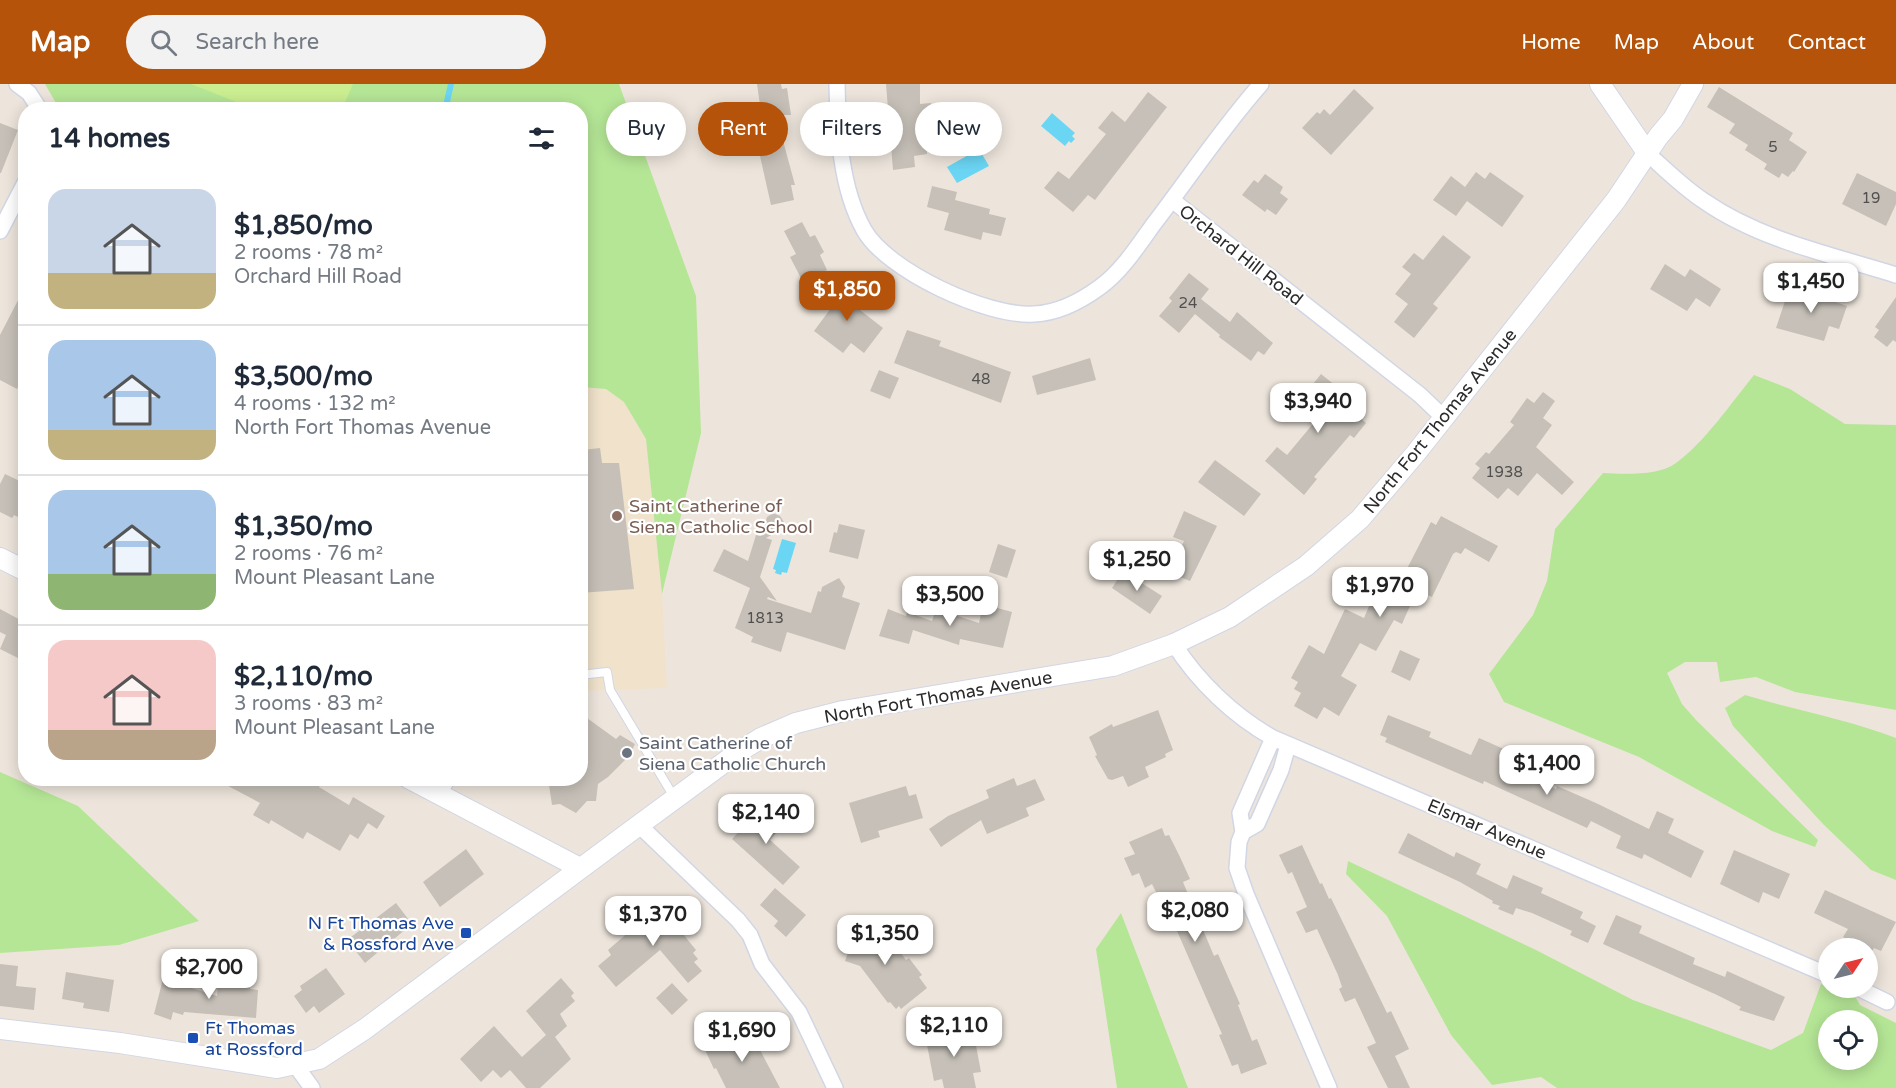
<!DOCTYPE html>
<html lang="en">
<head>
<meta charset="utf-8">
<style>
  :root { --surface:#fff; --page:#f2f2f3; --text:#1f2937; --muted:#747a83; --line:#e0e1e3; --accent:#b45309 }
  body { margin:0; font-family:"Varela Round",sans-serif; background:var(--page); color:var(--text); height:100vh; display:flex; flex-direction:column; font-size:22px; white-space:nowrap }
  * { box-sizing:border-box; margin:0 }
  p { font-size:20px; color:var(--muted) }
  .icon { flex:none; width:33px; height:33px; fill:none; stroke:currentColor; stroke-width:2; stroke-linecap:round; stroke-linejoin:round }
  .map { position:relative; flex:1; overflow:hidden }
  .details { position:absolute; left:18px; top:18px; width:570px; height:684px; display:flex; flex-direction:column; background:var(--surface); border-radius:24px; box-shadow:0 3px 15px #0003 }
  .details>* { flex:none }
  .guide { position:absolute; left:606px; top:18px; width:570px; height:54px; display:flex; gap:12px }
  .needle { width:39px; rotate:55deg }
  .controls { position:absolute; left:1818px; top:854px; display:grid; gap:12px }
  .controls a { display:grid; place-items:center; width:60px; height:60px; border-radius:50%; background:var(--surface); box-shadow:0 3px 15px #0003; font-size:30px }
  .price { position:absolute; translate:-50% -51px; padding:0 14px; border-radius:12px; background:#fff; color:#222; font-size:20px; line-height:39px; filter:drop-shadow(0 2px 3px #0008) }
  .price::after { content:''; position:absolute; left:50%; top:36px; width:18px; height:14px; margin-left:-9px; background:inherit; clip-path:polygon(0 0,100% 0,50% 100%) }
  .price.on { background:var(--accent); color:#fff }
  ul { padding:0; list-style:none }
  li { display:flex; align-items:center; gap:18px; height:150px; padding:0 30px }
  li+li { border-top:2px solid var(--line) }
  li span { display:grid; place-items:center; flex:none; width:168px; height:120px; border-radius:18px; color:#555 }
  li>.icon { margin-inline-start:auto }
  span .icon { width:72px; height:72px; fill:#fffc; stroke-width:1 }
  li b { font-size:26px }
  h2 { display:flex; justify-content:space-between; align-items:center; height:72px; padding:0 30px; font-size:26px }
  .tag { padding:0 21px; border-radius:27px; background:var(--surface); box-shadow:0 3px 15px #0003; font-size:21px; line-height:54px }
  .tag.on { background:var(--accent); color:#fff }
  header { display:flex; align-items:center; gap:36px; box-sizing:border-box; height:84px; padding:0 30px; background:var(--accent); color:#fff }
  header strong { font-size:28px }
  nav { display:flex; gap:33px; margin-inline-start:auto; font-size:21px }
  .search { width:420px; height:54px; background:var(--page); display:flex; align-items:center; gap:15px; box-sizing:border-box; padding:0 21px; border-radius:33px; color:var(--muted); font-size:22px }
  .map>svg:first-child { display:block }
</style>
</head>
<body>
<header>
<strong>Map</strong>
<div class="search"><svg class="icon" aria-label="search" viewBox="0 0 24 24"><circle cx="10" cy="10" r="6"/><path d="M15 15l6 6"/></svg>Search here</div>
<nav><a>Home</a><a>Map</a><a>About</a><a>Contact</a></nav>
</header>
<div class="map">
<svg width="1896" height="1004" viewBox="0 0 1896 1004">
  <rect width="100%" height="100%" fill="#ede5dc"/>
  <path fill="#f0e2cb" d="M581,303l25,2 18,13 22,37 16,155 5,94 -86,3z"/>
  <path fill="#b5e696" fill-rule="evenodd" d="M45,0h574l77,212 5,137 -39,161 -16,-155 -22,-37 -18,-13 -25,-2 -1,-277h-520z
    M1754,291l36,14 55,35 51,1v285l-101,-18 -39,-15 -36,5 -3,-20h-32l-18,11 15,31 14,16 122,120 -3,7 -43,-16 -133,-74 -135,-55 -15,-28 44,-59 14,-34 8,-52 48,-56c21,1 56,3 73,-10 28,-20 56,-61 78,-88z
    M1745,611c50,15 102,24 151,43v142l-25,-10 -48,-46 -90,-98 -8,-18z
    M0,688l78,34 121,115 -80,24 -119,8z
    M1348,777l188,89 97,50 138,50 32,-17 18,-49 35,14 4,7 36,18v65h-339l-16,-11 -49,8 -41,-50 -64,-119 -41,-42zM1828,936h40v39h-40z
    M1121,829l67,175h-71l-21,-139z"/>
  <path fill="#cbee91" d="M191,0h162l-11,25h-88z"/>
  <path fill="#6bd6f4" d="M1052,29l23,20 -3,3 3,3 -4,4 -2,-2 -4,5 -24,-20z
    M979,65l10,17 -32,17 -10,-16z
    M782,455l14,4 -9,30 -5,-1 -1,3 -6,-2 1,-3 -3,-1z"/>
  <g fill="none" stroke-linecap="round" stroke-linejoin="round">
    <path stroke="#6bd6f4" stroke-width="6" d="M445,26l6,-26"/>
  </g>
  <path fill="#c6c0b8" d="M757,0h24l1,5 5,-1 4,27h-8l2,11h-6l16,59h-4l3,15 -23,5 -11,-49 7,-2z
    M886,0h34v20l11,-1 6,42 -10,2v7l-13,2 1,11 -22,3z
    M1719,3l74,46 -4,7 18,12 -13,20 -1,-1 -5,6 -6,-4 -3,5 -15,-9 3,-5 -22,-14 3,-5 -19,-12 6,-9 -28,-17z
    M1354,5l20,19 -43,47 -29,-27 15,-16 3,2 4,-5 6,6z
    M1148,8l19,15 -72,93 -7,-5 -15,17 -29,-24 14,-17 11,8 37,-45 -8,-6 14,-17 13,11z
    M0,39l18,7 -17,43h-1z
    M1476,88l9,7 5,-7 34,24 -22,31 -35,-26 -11,15 -23,-16 18,-24 14,11z
    M1857,89l39,19v12l-10,22 -44,-22z
    M1265,90l18,13 -3,6 8,6 -12,16 -9,-6 -2,3 -23,-17 12,-15 4,3z
    M932,102l25,6 -2,8 35,9 -1,5 17,4 -5,18 -18,-4 -2,8 -37,-10 5,-17 -22,-6z
    M802,138l8,15 5,-2 9,17 -4,3 7,15 -24,12 -13,-25 6,-3 -12,-23z
    M1443,151l28,22 -38,47 5,4 -24,30 -20,-16 14,-18 -13,-10 16,-20 -9,-7 12,-14 9,7z
    M1665,180l20,13 5,-8 31,20 -11,18 -14,-9 -9,13 -37,-22z
    M1189,189l20,16 -8,10 29,23 7,-10 36,31 -9,12 -6,-4 -7,10 -32,-24 1,-2 -25,-21 -16,19 -20,-17 13,-15 -3,-3z
    M840,196l18,14 -7,9 32,25 -19,25 -13,-10 -8,10 -29,-22 17,-23 -8,-6z
    M1807,200l17,6 -3,7 26,9 -8,23 -10,-3 -5,15 -48,-13 11,-33 15,5z
    M26,201v86l-9,18 -17,-9v-45z
    M1896,213v45l-3,-2 -6,7 -13,-10 5,-7 -4,-3z
    M907,246l34,11 -2,5 72,26 -10,31 -107,-40z
    M1090,274l6,22 -59,15 -5,-19z
    M879,286l20,8 -9,21 -20,-8z
    M1321,290l30,24 -1,2 10,8 -4,6 10,9 -12,15 -4,-3 -36,42 3,2 -13,16 -39,-34 12,-14 10,8 30,-36 -20,-15z
    M1543,308l12,9 -12,17 9,7 -16,22 38,35 -12,13 -25,-22 -19,23 -10,-8 -10,11 -26,-21 8,-10 -5,-4 11,-12 3,2 25,-29 -4,-3 17,-24 7,5z
    M600,364l2,15h17l15,126 -54,4v-127h5l-2,-16z
    M1215,376l46,34 -17,22 -46,-34z
    M5,390l21,10v23l-6,11 -6,-3 -2,3 -12,-6v-28z
    M1184,427l33,15 -27,55 -20,-8 14,-32 -11,-4z
    M773,429l7,3 4,6 -2,7 -16,9 6,2 -12,37 17,24 -9,-4 -1,2 44,14 7,-22 3,1 1,-5 17,-9 6,9 -3,10 18,6 -15,47 -58,-18 -6,20 -30,-10 2,-5 -18,-9 15,-40 -37,-17 11,-22 24,12 8,-26 5,1 6,-19z
    M1441,432l57,30 -9,16 -24,-14 -4,6 -5,-2 -3,2 -21,43 -15,-7 -15,34 -8,-4 -18,31 -16,-8 -19,33 16,9 -18,31 -15,-9 -7,12 -23,-13 7,-13 -7,-4 4,-7 -7,-4 18,-33 15,9 21,-45 19,9 11,-26 4,1 3,-9 14,6 35,-68 5,3z
    M839,440l26,6 -7,29 -29,-7 5,-20 3,1z
    M998,460l18,6 -9,28 -18,-6z
    M1123,487l39,25 -12,18 -38,-26z
    M983,520l29,8 -9,36 -43,-9 -1,6 -46,-15 -4,14 -30,-8 9,-27 18,7 1,-4 25,9 4,-12 43,14z
    M0,525l26,14v39l-26,-13 6,-14 -6,-3z
    M1400,566l20,9 -10,22 -19,-9z
    M1158,626l15,40 -8,4 1,3 -21,10 4,10 -21,10 -5,-11 -11,4 -4,-1 -13,-23 2,-1 -8,-18 23,-13 1,3z
    M580,629l36,26 4,-4 15,9 -6,12 -21,21 -10,7 -2,17h-9l-11,12 -16,-9 -8,1 -4,-27h32z
    M1388,631l43,17 -2,5 42,18 8,-17 27,12 -5,11 12,8 43,20 1,-3 39,17 53,26 8,-18 17,8 -6,14 36,18 -13,27 -47,-24 -2,5 -26,-11 5,-12 -30,-15 -4,7 -103,-47 -1,3 -98,-42 2,-4 -7,-3z
    M213,694h110l-4,9 30,18 4,-8 32,19 -8,13 -9,-6 -10,16 -8,-5 -10,17 -33,-19 -4,7 -32,-19 -2,4 -16,-9 7,-12z
    M1014,694l3,8 18,-7 10,21 -19,8 3,8 -42,18 -6,-14 -40,27 -12,-18 19,-13 41,-18 -3,-8z
    M906,702l3,10 7,-2 7,24 -45,13 2,6 -19,6 -12,-40z
    M764,721l21,18 -15,17 30,27 -17,18 -51,-46z
    M1162,744l3,8 4,-1 11,22 10,22 -7,3 31,74 4,-2 22,50 -2,1 14,36 5,-2 10,25 -26,10 -3,-10 -6,2 -13,-31 3,-1 -62,-142 -3,2 -5,-10 -7,4 -6,-15 -7,3 -8,-18 11,-4 -6,-12z
    M1408,749l46,24 2,-5 25,12 -5,10 31,15 6,-14 30,13 -2,5 42,19 -3,6 16,8 -8,17 -18,-8 2,-4 -40,-18 -16,-5 -3,7 -15,-6 2,-3 -8,-3 1,-2 -33,-19 -62,-29z
    M1302,761l18,39 2,-1 7,16 2,-1 56,115 4,-2 18,38 -14,7 15,32h-22l-21,-41 9,-4 -21,-45 -10,4 -6,-13 3,-2 -4,-12 -21,-46 -11,4 -10,-21 11,-5 -15,-35 -4,2 -9,-19z
    M466,765l18,25 -44,33 -17,-25z
    M1734,766l56,24 -11,25 -16,-7 -4,11 -39,-19z
    M775,804l31,27 -20,22 -12,-11 4,-5 -18,-16z
    M1825,806l71,32 -15,29 -7,-3 -2,3 -29,-14 5,-8 -34,-16z
    M396,819l16,21 -47,39 -18,-23z
    M660,821l10,12 10,-8 13,16 -10,9 13,16 -3,3 5,6 -4,3 8,9 -14,12 -28,-33 -44,37 -18,-21 13,-11 -3,-5z
    M1616,831l26,11 -3,7 56,25 -2,6 32,13 2,-6 58,26 -11,24 -35,-11 2,-3 -24,-12 -114,-51z
    M859,838l25,9 22,29 3,-2 13,17 -3,2 8,11 -26,21 -2,-3 -3,3 -6,-7 -2,1 -28,-37 -15,-5z
    M0,880l18,2 -2,20 20,2 -2,22 -34,-4z
    M326,884l19,26 -26,19 -5,-7 -8,7 -12,-17 8,-6 -2,-4z
    M66,888l48,8 -5,32 -26,-4 1,-5 -22,-4z
    M227,891l23,3v11l8,1 -2,28 -72,-6 -1,3 -10,-3 -2,8 -17,-6 9,-35 54,17 1,-10h8z
    M561,894l13,15 -3,3 4,5 -15,13 7,12 -12,11 16,22 -31,29h-14l-16,-18 -9,8 -8,-8 -12,12 -21,-23 34,-33 28,31 24,-22 -20,-24z
    M672,899l16,17 -16,15 -16,-17z
    M964,940l3,12 7,-1 7,37 -8,1 3,15h-32l-2,-9 -8,2 -7,-36 9,-1 -3,-14z
    M751,945l8,19 21,40h-54l-10,-20 -2,1 -9,-19z"/>
  <g fill="none" stroke-linecap="round" stroke-linejoin="round">
    <defs>
      <path id="service" d="M580,591l27,-3 3,18 64,107
        M442,712l10,-18"/>
      <path id="minor" d="M17,0l12,9 11,17
        M837,0c1,48 3,103 27,146 23,41 123,87 170,84 24,-1 47,-13 66,-27 21,-15 38,-41 53,-62 36,-47 69,-97 108,-141
        M1648,70c18,16 36,34 56,47 56,39 128,54 192,74
        M1172,116l248,195 23,22
        M0,147l26,-50
        M1174,560c24,38 60,72 99,94l555,237
        M1273,654l-33,75 3,19 -4,10 -2,26 9,26 83,194
        M639,741l99,95 12,15 12,29 37,48 36,76
        M1243,748l14,-8 24,-54 7,-25
        M1856,903l31,15
        M296,982l16,22"/>
      <path id="tertiary" d="M1600,0l48,70
        M0,474l26,13
        M408,694l172,90
        M0,945l120,14 157,25 42,-9 46,-30 274,-204 98,-72 24,-15 35,-15 47,-12 270,-45 61,-22 56,-27 76,-51 54,-47 56,-66 200,-253 42,-63 15,-18 20,-35"/>
    </defs>
    <use href="#service" stroke="#d1d6e4" stroke-width="10"/>
    <use href="#minor" stroke="#d1d6e4" stroke-width="18"/>
    <use href="#tertiary" stroke="#d1d6e4" stroke-width="22"/>
    <use href="#service" stroke="#fff" stroke-width="8"/>
    <use href="#minor" stroke="#fff" stroke-width="15"/>
    <use href="#tertiary" stroke="#fff" stroke-width="20"/>
  </g>
  <circle fill="#8d6e63" stroke="#fff" stroke-width="2" cx="617" cy="432" r="6"/>
  <circle fill="#6b7280" stroke="#fff" stroke-width="2" cx="627" cy="669" r="6"/>
  <g fill="#1a4fb4" stroke="#fff" stroke-width="2">
    <rect x="460" y="843" width="12" height="12" rx="3"/>
    <rect x="187" y="948" width="12" height="12" rx="3"/>
  </g>
  <g text-anchor="middle" stroke-width="4.5" stroke-linejoin="round" paint-order="stroke">
    <g font-size="15" fill="#52504e">
      <text x="1773" y="68">5</text>
      <text x="1871" y="119">19</text>
      <text x="1188" y="224">24</text>
      <text x="981" y="300">48</text>
      <text x="1504" y="393">1938</text>
      <text x="765" y="539">1813</text>
    </g>
    <g font-size="18" fill="#2b2b2b" stroke="#fff">
      <text transform="translate(1241 171) rotate(38)" y="6">Orchard Hill Road</text>
      <text transform="translate(1440 337) rotate(-51)" y="6">North Fort Thomas Avenue</text>
      <text transform="translate(938 613) rotate(-10)" y="6">North Fort Thomas Avenue</text>
      <text transform="translate(1487 745) rotate(23)" y="6">Elsmar Avenue</text>
    </g>
    <g font-size="18" fill="#785e54" stroke="#fff" text-anchor="start">
      <text x="629" y="428">Saint Catherine of<tspan x="629" dy="21">Siena Catholic School</tspan></text>
    </g>
    <g font-size="18" fill="#5b616d" stroke="#fff" text-anchor="start">
      <text x="639" y="665">Saint Catherine of<tspan x="639" dy="21">Siena Catholic Church</tspan></text>
    </g>
    <g font-size="18" fill="#164399" stroke="#fff" text-anchor="end">
      <text x="454" y="845">N Ft Thomas Ave<tspan x="454" dy="21">&amp; Rossford Ave</tspan></text>
      <text x="205" y="950" text-anchor="start">Ft Thomas<tspan x="205" dy="21">at Rossford</tspan></text>
    </g>
  </g>
</svg>
<div class="controls">
<a><svg class="needle" viewBox="-14 -14 28 28"><path d="M0-13l5 13h-10z" fill="#e53935"/><path d="M0 13l5-13h-10z" fill="#747a83"/></svg></a>
<a><svg class="icon" aria-label="locate" viewBox="0 0 24 24"><circle cx="12" cy="12" r="6"/><path d="M12 2v4M12 18v4M2 12h4M18 12h4"/></svg></a>
</div>
<b class="price" style="left:1811px;top:230px">$1,450</b>
<b class="price on" style="left:847px;top:238px">$1,850</b>
<b class="price" style="left:1318px;top:350px">$3,940</b>
<b class="price" style="left:1137px;top:508px">$1,250</b>
<b class="price" style="left:1380px;top:534px">$1,970</b>
<b class="price" style="left:950px;top:543px">$3,500</b>
<b class="price" style="left:1547px;top:712px">$1,400</b>
<b class="price" style="left:766px;top:761px">$2,140</b>
<b class="price" style="left:1195px;top:859px">$2,080</b>
<b class="price" style="left:653px;top:863px">$1,370</b>
<b class="price" style="left:885px;top:882px">$1,350</b>
<b class="price" style="left:209px;top:916px">$2,700</b>
<b class="price" style="left:954px;top:974px">$2,110</b>
<b class="price" style="left:742px;top:979px">$1,690</b>
<div class="guide">
<a class="tag">Buy</a>
<a class="tag on">Rent</a>
<a class="tag">Filters</a>
<a class="tag">New</a>
</div>
<section class="details">
<h2>14 homes<svg class="icon" aria-label="filters" viewBox="0 0 24 24"><path d="M4 7h16M4 17h16"/><circle cx="9" cy="7" r="2"/><circle cx="15" cy="17" r="2"/></svg></h2>
<ul>
<li><span style="background:linear-gradient(#c9d6e8 70%,#c2b280 0)"><svg class="icon" aria-label="home" viewBox="0 0 24 24"><path d="M3 11l9-7 9 7M6 9v11h12V9"/></svg></span><div><b>$1,850/mo</b><p>2 rooms · 78 m²</p><p>Orchard Hill Road</p></div></li>
<li><span style="background:linear-gradient(#a9c7e8 75%,#c2b280 0)"><svg class="icon" aria-label="home" viewBox="0 0 24 24"><path d="M3 11l9-7 9 7M6 9v11h12V9"/></svg></span><div><b>$3,500/mo</b><p>4 rooms · 132 m²</p><p>North Fort Thomas Avenue</p></div></li>
<li><span style="background:linear-gradient(#a9c7e8 70%,#8fb573 0)"><svg class="icon" aria-label="home" viewBox="0 0 24 24"><path d="M3 11l9-7 9 7M6 9v11h12V9"/></svg></span><div><b>$1,350/mo</b><p>2 rooms · 76 m²</p><p>Mount Pleasant Lane</p></div></li>
<li><span style="background:linear-gradient(#f6c9c9 75%,#b9a48a 0)"><svg class="icon" aria-label="home" viewBox="0 0 24 24"><path d="M3 11l9-7 9 7M6 9v11h12V9"/></svg></span><div><b>$2,110/mo</b><p>3 rooms · 83 m²</p><p>Mount Pleasant Lane</p></div></li>
</ul>
</section>
</div>
</body>
</html>
